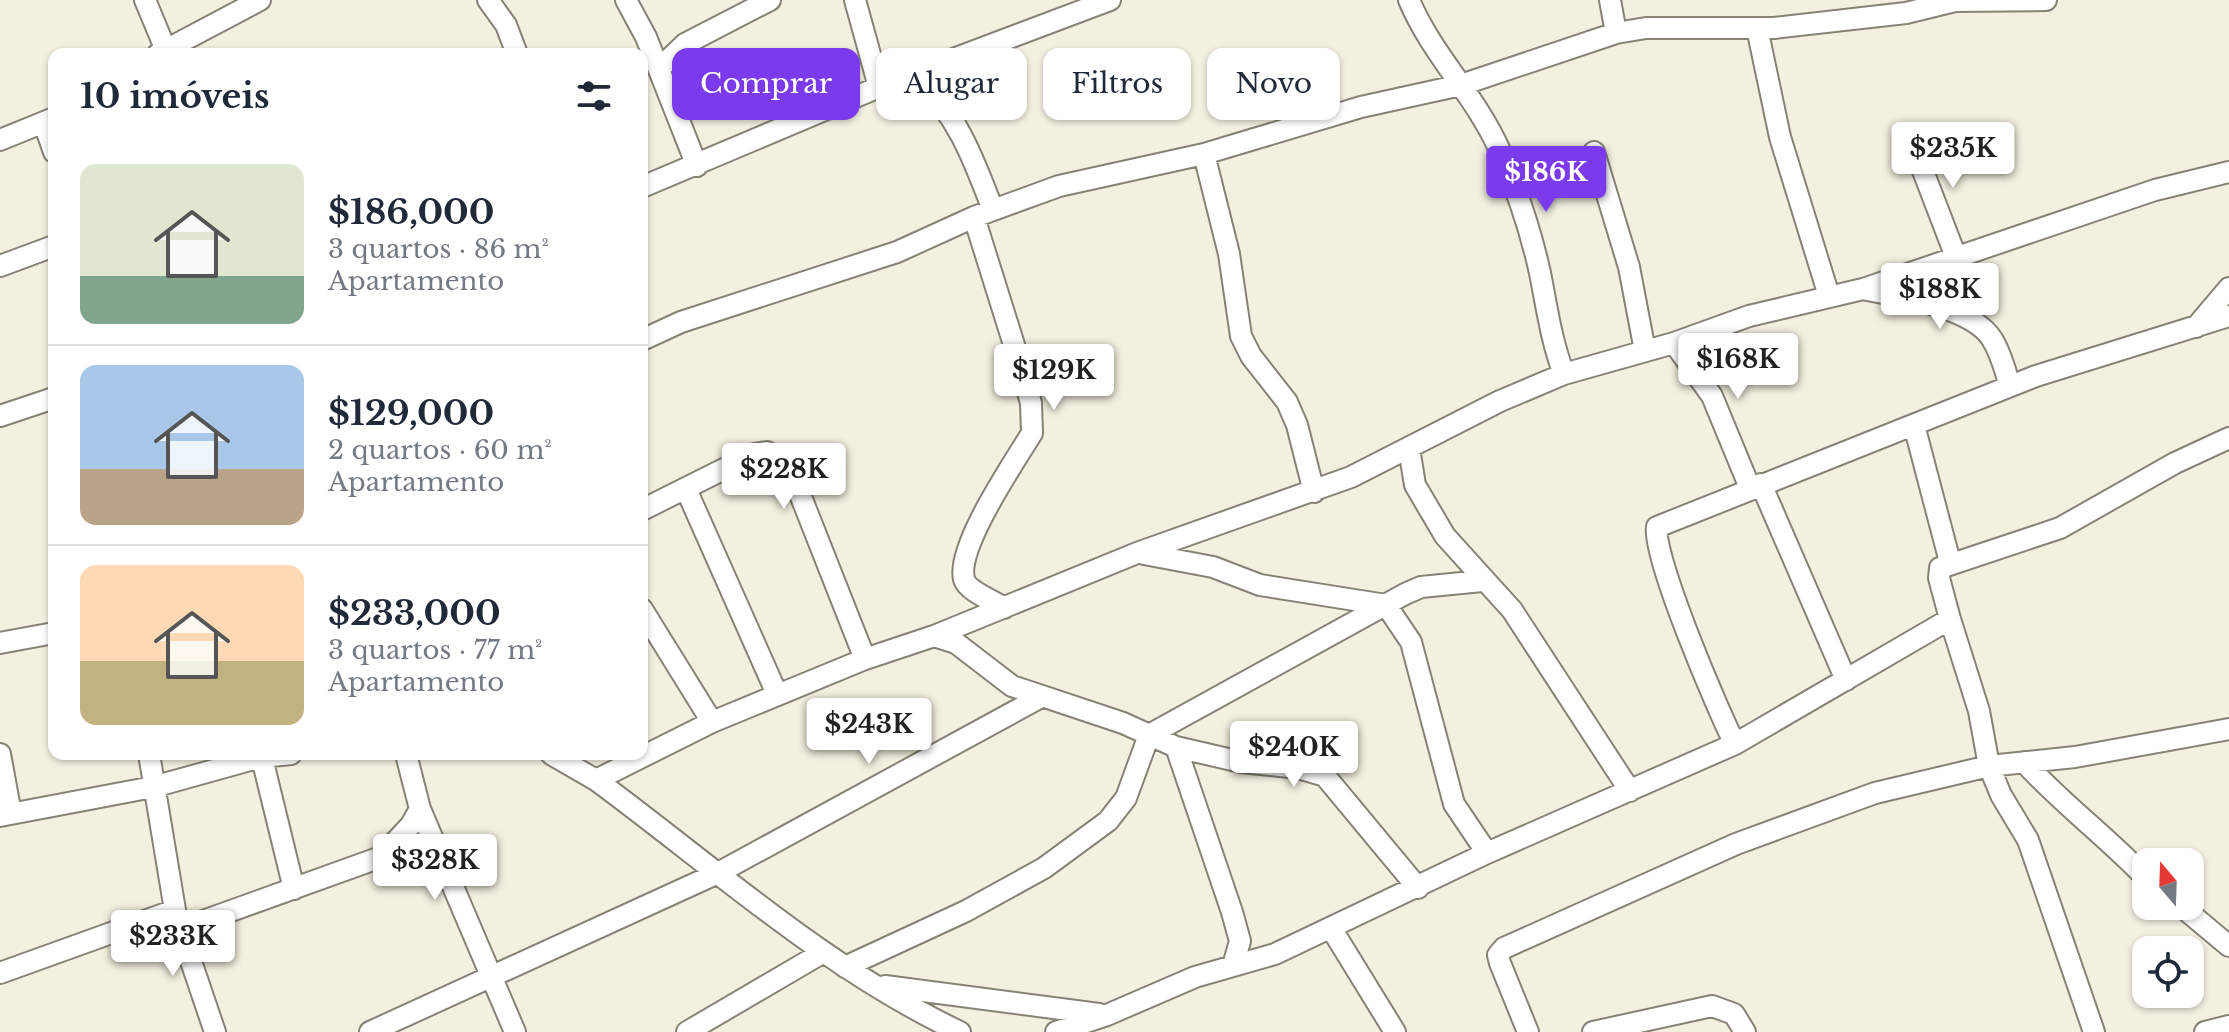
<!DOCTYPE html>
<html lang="pt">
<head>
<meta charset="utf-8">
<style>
  :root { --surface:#fff; --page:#f2f2f3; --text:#1f2937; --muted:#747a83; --line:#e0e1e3; --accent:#7c3aed }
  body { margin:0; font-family:"Libre Baskerville",serif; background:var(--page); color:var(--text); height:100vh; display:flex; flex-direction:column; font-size:30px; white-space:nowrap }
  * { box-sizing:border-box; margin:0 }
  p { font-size:26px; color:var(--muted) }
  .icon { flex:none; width:44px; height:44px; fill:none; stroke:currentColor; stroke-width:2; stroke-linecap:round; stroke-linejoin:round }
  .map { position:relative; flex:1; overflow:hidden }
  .details { position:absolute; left:48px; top:48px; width:600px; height:712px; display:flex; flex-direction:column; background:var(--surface); border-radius:16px; box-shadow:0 2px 6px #0004 }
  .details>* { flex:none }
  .guide { position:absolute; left:672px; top:48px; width:760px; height:72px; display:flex; gap:16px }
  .needle { width:52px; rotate:341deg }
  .fabs { position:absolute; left:2132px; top:848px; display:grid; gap:16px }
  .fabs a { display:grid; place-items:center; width:72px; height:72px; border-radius:16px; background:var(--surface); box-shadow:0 2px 6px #0004; font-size:40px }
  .price { position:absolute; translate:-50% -68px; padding:0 18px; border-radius:8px; background:#fff; color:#222; font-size:26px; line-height:52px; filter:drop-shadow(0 2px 4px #0008) }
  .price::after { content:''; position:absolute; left:50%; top:48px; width:24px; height:18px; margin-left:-12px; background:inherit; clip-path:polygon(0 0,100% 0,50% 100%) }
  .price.active { background:var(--accent); color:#fff }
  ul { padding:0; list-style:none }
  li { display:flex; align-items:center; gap:24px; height:200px; padding:0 32px }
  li+li { border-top:2px solid var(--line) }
  li span { display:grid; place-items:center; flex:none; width:224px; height:160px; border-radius:16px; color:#555 }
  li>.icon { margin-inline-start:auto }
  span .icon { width:96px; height:96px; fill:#fffc; stroke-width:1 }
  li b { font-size:34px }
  h2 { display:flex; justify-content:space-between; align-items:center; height:96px; padding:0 32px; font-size:34px }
  .chip { padding:0 28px; border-radius:16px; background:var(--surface); box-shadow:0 2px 6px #0004; font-size:28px; line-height:72px }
  .chip.active { background:var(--accent); color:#fff }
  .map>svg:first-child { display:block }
</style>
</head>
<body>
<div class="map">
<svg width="2229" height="1032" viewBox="0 0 2229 1032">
  <rect width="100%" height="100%" fill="#f3f0e0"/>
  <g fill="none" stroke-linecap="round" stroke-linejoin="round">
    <defs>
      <path id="minor" d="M145,0l20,48
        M488,0l18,25 11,29
        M626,0l20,37 51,129
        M855,0l24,87
        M1409,0c23,55 67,96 91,151 17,39 31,81 40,122 7,35 11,67 24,101
        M1610,0l6,33
        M1757,28l23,109 49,159
        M158,54l102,-54
        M659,69l26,-25 85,-44
        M914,74c42,38 59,83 79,136
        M44,123l10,29
        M1910,137l46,120
        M0,140l54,-22
        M1594,152l35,115 16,84
        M1204,154l157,-47 100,-22 155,-52 30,-5h128l132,-15 49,-12 91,-1
        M642,187l237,-100 231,-87
        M974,217l46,147 11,39 1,30c-17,28 -76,114 -68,146 3,12 30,22 40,29
        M0,266l54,-20
        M1867,290c33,6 106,18 125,49 9,14 13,31 18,47
        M2196,327l33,-39
        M642,340l39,-18 216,-70 77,-35 85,-31 145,-32 25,100 12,82 10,20 36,46 10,23 17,67
        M1674,343l38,53 38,92
        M0,416l54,-18
        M1914,425l36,137
        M1409,448l6,37 30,51 67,74 118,181
        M1761,484l85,196
        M686,489l91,205
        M642,510l112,-56 13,-2 23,17 75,190
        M1144,554l69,13 47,18 126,20 25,37 43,162 33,49
        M642,609l70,113
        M934,636l22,7 56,43 111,37 53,24 65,15 57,6 27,8 93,112
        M0,643l54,-10
        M1735,744c-17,-33 -83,-188 -78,-217l379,-151 193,-60
        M1176,747l56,165 8,29 -7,25
        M0,754l11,60
        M261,754l33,135
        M406,754l14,55 95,223
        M551,754l45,26 116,-58 153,-63 69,-23 203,-83 214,-76 149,-76 64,-27 110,-31 75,-27 114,-27 292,-99 74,-18
        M2024,762c38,42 83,75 122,116
        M596,780c118,87 230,189 364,252
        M0,816l153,-29 108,-30 30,-3
        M2181,906l48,40
        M176,917l39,115
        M1331,928l64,104
        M178,930l203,-73 30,-32 9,-16
        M845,967l121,-56 78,-43 64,-47 18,-23 23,-63 256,-141 16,-7 61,-6
        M0,973l175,-63 -26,-156
        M885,986l214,28
        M370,1032l348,-159 323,-176
        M687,1032l135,-79
        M1056,1032l51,-17 88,-38 80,-23 212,-101 248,-109 215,-125
        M1528,1032l-28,-69 -2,-8 6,-7 232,-104 139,-51 114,-27 86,-9 154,-28
        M1593,1032l119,-26 22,8 11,18
        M2094,1032l-66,-192 -27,-45 -12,-29 -10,-55 -29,-92 -11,-41 1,-10 120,-40 115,-65 54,-25
        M2205,1032l24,-6"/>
    </defs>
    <use href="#minor" stroke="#868376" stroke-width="24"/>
    <use href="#minor" stroke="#fff" stroke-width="20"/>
  </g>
</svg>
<div class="fabs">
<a><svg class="needle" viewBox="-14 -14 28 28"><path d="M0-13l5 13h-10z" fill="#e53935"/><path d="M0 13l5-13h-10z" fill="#747a83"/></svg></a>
<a><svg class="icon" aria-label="locate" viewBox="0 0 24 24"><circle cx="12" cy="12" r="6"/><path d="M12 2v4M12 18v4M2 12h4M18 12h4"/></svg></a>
</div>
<b class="price" style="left:1953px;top:190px">$235K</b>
<b class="price active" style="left:1546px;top:214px">$186K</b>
<b class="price" style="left:1940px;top:331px">$188K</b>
<b class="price" style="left:1738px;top:401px">$168K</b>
<b class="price" style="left:1054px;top:412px">$129K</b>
<b class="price" style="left:784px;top:511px">$228K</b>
<b class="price" style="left:869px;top:766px">$243K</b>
<b class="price" style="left:1294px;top:789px">$240K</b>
<b class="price" style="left:435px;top:902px">$328K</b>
<b class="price" style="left:173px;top:978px">$233K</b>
<div class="guide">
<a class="chip active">Comprar</a>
<a class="chip">Alugar</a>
<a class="chip">Filtros</a>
<a class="chip">Novo</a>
</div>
<section class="details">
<h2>10 imóveis<svg class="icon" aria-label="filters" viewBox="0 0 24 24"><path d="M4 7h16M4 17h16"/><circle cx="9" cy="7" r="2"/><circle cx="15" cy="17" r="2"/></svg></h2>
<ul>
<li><span style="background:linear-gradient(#dfe7d0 70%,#7fa58c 0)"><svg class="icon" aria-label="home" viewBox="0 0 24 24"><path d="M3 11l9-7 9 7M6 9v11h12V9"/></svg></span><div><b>$186,000</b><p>3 quartos · 86 m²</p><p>Apartamento</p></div></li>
<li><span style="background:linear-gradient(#a9c7e8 65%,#b9a48a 0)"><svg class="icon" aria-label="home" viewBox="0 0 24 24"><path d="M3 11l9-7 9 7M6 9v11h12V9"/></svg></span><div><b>$129,000</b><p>2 quartos · 60 m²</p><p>Apartamento</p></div></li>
<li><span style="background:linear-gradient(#ffd9b3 60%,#c2b280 0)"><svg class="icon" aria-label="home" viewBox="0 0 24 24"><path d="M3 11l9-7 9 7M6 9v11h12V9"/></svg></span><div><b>$233,000</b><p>3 quartos · 77 m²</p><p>Apartamento</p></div></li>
</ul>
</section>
</div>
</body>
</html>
